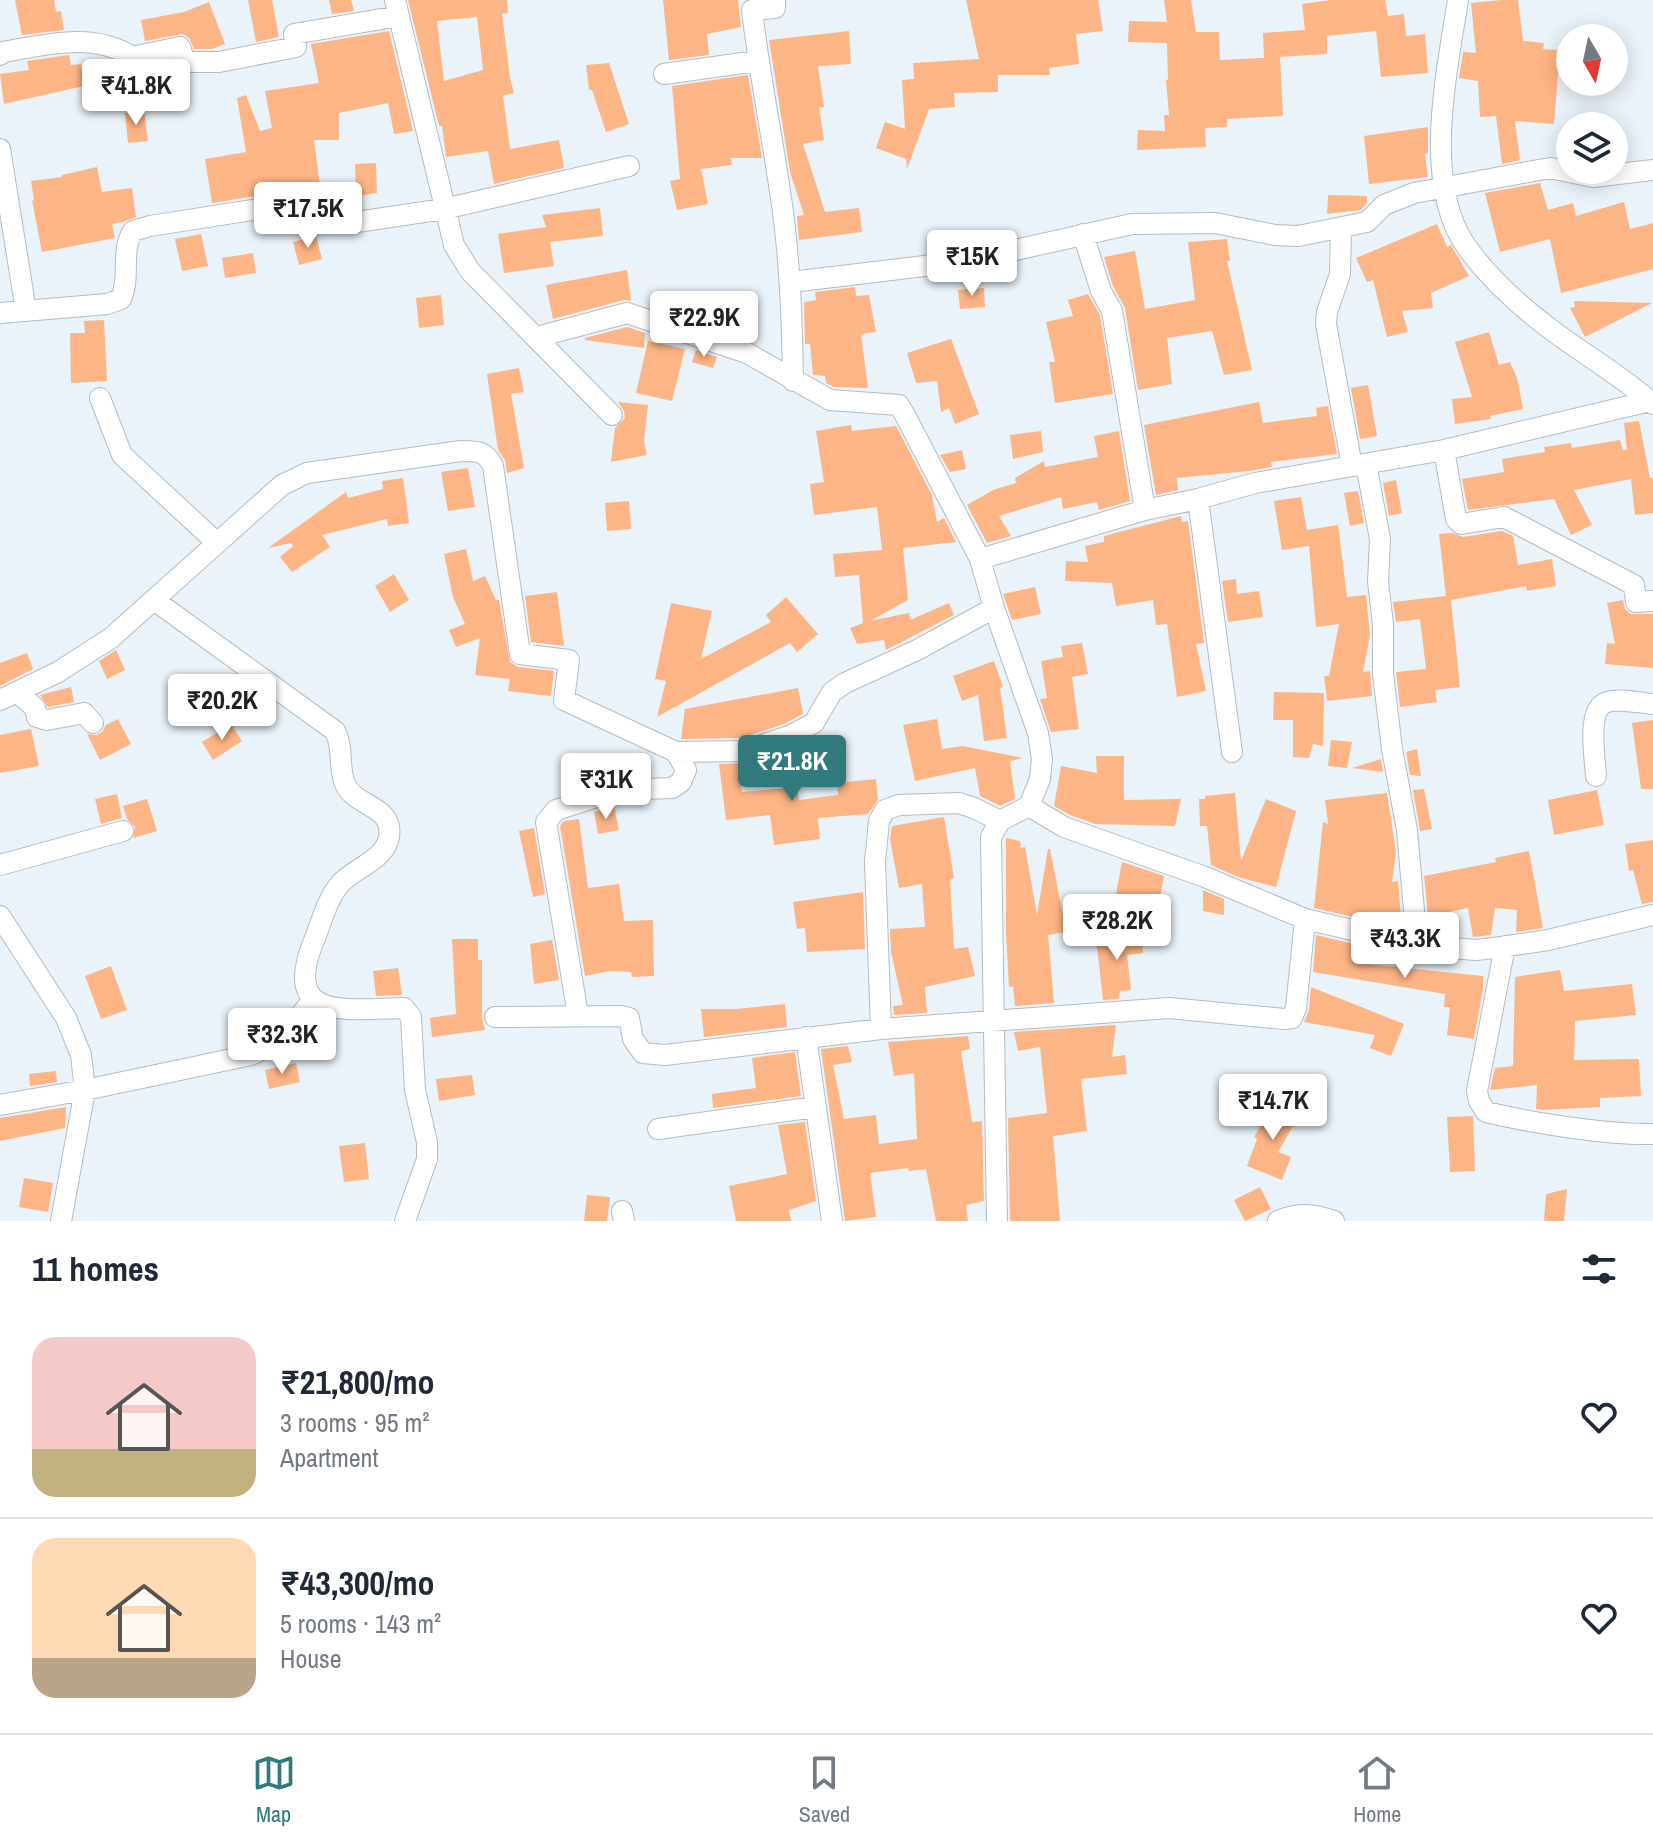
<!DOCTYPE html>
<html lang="en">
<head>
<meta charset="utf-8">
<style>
  :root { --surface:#fff; --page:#f6f6f7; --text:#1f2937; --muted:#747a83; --line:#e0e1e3; --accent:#30797c }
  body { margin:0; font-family:"Archivo Narrow",sans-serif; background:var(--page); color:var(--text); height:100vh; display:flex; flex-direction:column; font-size:30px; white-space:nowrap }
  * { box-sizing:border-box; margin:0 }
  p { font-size:26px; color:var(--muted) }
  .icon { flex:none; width:44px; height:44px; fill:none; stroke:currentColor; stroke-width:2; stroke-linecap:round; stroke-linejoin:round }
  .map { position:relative; height:1221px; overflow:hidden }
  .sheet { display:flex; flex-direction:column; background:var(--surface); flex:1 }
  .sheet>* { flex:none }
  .needle { width:52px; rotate:171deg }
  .tools { position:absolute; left:1556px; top:24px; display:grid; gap:16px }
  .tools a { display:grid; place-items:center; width:72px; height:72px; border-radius:50%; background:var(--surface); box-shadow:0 4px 20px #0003; font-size:40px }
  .price { position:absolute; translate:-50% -68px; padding:0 18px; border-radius:8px; background:#fff; color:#222; font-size:26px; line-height:52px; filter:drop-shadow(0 2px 4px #0008) }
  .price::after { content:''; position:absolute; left:50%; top:48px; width:24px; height:18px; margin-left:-12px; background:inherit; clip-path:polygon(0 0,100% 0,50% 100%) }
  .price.selected { background:var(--accent); color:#fff }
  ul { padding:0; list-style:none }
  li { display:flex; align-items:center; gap:24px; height:200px; padding:0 32px }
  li+li { border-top:2px solid var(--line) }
  li span { display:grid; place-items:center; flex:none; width:224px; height:160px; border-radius:24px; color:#555 }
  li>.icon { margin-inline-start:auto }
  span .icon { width:96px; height:96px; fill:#fffc; stroke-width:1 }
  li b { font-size:34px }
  h2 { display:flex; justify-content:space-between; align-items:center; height:96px; padding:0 32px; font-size:34px }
  .tab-bar { display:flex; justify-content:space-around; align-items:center; height:112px; border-top:2px solid var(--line); background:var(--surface); font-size:22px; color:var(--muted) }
  .tab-bar a { display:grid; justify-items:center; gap:4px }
  .tab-bar .selected { color:var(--accent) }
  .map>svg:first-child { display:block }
</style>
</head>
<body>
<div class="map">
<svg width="1653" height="1221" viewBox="0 0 1653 1221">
  <rect width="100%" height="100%" fill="#eaf3fa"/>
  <path fill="#feb585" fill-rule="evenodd" d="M15,0h39l2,12 5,-1 3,19 -42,5z
    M248,0h24l7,37 -23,5z
    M329,0h22l3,11 -22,3z
    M408,0h99l1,13 -6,1 8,64 4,15 -11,3 7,53 49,-9 5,28 -70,16 -6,-33 -42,6 -4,-31h-3zM477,17l6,53 -39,11 -7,-60z
    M663,0h75l3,27 -34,7 2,21 -40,5z
    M966,0h132l5,31 -27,3 3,30 -30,4 1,7h-52v17l-44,1 1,14 -26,2 -22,60 -1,-10 -30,-11 9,-26 20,7 -3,-49 12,-1 -1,-16 66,-4z
    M1164,0h27l5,32h23l1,28 60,-3 3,59 -56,3v8l-22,1 1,19 -69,3 1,-20 27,1 -1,-16h5l-3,-35h2l-1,-37 -39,-1 1,-21 38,1z
    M1331,0h54l3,16 16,-2 2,22 19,-2 3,39 -47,4 -5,-46 -49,5v18l-63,4 -1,-25 42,-3 -3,-26z
    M1501,0h17l5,41 21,2 -1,6 27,2v23h-12l-4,50 -39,-3 5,39 -18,4 -6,-48 -16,1 -2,-36 -19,-3 4,-26 13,1 -5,-50z
    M209,2l16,42 -13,5h-18l-5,-11 -6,-4 -38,7 -4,-21 43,-8z
    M389,31l24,100 -19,3 -6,-31 -49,10v27h-25l8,60 -13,2 -46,-7 -51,8 -7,-44 41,-7 -9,-54 9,-3 14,36 12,-3 -7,-37 54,-8 -8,-39z
    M849,31l2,33 -33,2 6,41h-5l5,33 -21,4 22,68 34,-4 3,24 -63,8 -2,-24 7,-1 -14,-43 -21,-132z
    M69,55l2,10 10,-1 3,22 -80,18 -4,-30 29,-4 -2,-9z
    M609,63l20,61 -23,8 -14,-42h-3l-3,-25z
    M748,75l14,83h-31l1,7 -31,4 7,35 -31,6 -7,-29 10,-2 -8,-93z
    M144,111l4,30 -20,2 -3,-30z
    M1428,127v26l-3,1 3,23 -59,7 -5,-48z
    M376,163l1,30 -21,3 -1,-32z
    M97,167l5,25 30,-4 4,29 -13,5 -11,2 3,14 -73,14 -10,-51 2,-1 -3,-19 31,-4v-2z
    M1540,183l8,27 25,-7 3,13 48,-14 6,27 23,-6v46l-92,24 -11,-54 -50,13 -15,-59z
    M1328,195l39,1v7l-6,7 -34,4z
    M600,208l3,28 -53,6 4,24 -50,7 -6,-39 48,-7 -4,-12z
    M1437,224l10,23 4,-2 18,31 -38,17 2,15 -31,3 6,21 -21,5 -14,-57 -6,2 -11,-24z
    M201,234l7,32 -26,5 -7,-32z
    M316,236l6,23 -23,6 -6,-23z
    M1227,239l3,22h-3l25,109 -28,5 -12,-44 -45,7 5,46 -34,6 -13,-82 -12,-22 -9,-29 31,-6 10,58 50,-9 -7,-58z
    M253,253l3,20 -31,5 -3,-20z
    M627,270l4,31 -7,-1 -71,19 -7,-34z
    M855,287l1,9 13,-1 7,37 -15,2 7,54 -34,-1 -8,-4 -1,-7 -12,-1 -3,-31h-5l-1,-42 12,-2 -1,-8z
    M984,288l1,19 -25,2 -2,-19z
    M1088,294l12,21 13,79 -58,9 -6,-41h6l-9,-40 27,-6 -5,-16z
    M441,295l3,30 -25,3 -3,-30z
    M1574,301l78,2 -67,34 -15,-29 5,-1z
    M725,304l26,4 -5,31 -25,-8z
    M104,320l3,61 -36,2 -1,-50h15l-1,-12z
    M627,327l18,6 -1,15 -59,-8v-2z
    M1489,332l10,33 11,-3 7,16 6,31 -33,7 1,3 -36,5 -3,-25 20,-2 -17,-55z
    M951,339l28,75 -24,10 -6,-16 -8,4 -4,-31 -21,2 -9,-30z
    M648,341l37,8 -13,52 -36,-8z
    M696,350l21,7 -4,11 -21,-6z
    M519,368l5,24 -13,2 13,74 -17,5 -2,-13 -7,-10 -11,-76z
    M1368,385l9,51 -17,3 -9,-51z
    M618,402l30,3 -4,36 3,14 -36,7 4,-34 10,-10 -1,-7z
    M1259,402l4,21 54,-7 -1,-8 12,-2 9,48 -66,8 1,5 -23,4 -72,7 1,12 -22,5 -12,-70z
    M1639,421l11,57h3v35l-18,2 -4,-36 -57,11 18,35 -21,10 -17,-36 -86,11 -6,-31 42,-7 -2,-13 43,-7 -1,-5 27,-4 1,5 48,-8 3,10h4l-3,-27z
    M851,425l1,6 44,-5 36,69 5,27 7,-4 12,24 -53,6 5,52 -38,21 39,-8 1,7 39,-17 5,12 -68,35 -2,-10 -27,4 -7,-16 13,-5 -4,-48 -24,2 -2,-23 49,-4 -5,-43 -63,8 -4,-31 14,-2 -8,-51z
    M1041,431l2,21 -30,7 -3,-24z
    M1119,431l11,70 -31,9 -2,-8 -34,7 -2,-12 -62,19 12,20 -24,7 -20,-38 26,-15 23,-7 -1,-5 29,-17 1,6 53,-10 -4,-21z
    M962,450l4,19 -16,3 -10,-17z
    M468,468l7,39 -27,4 -7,-39z
    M403,478l6,45 -21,3 -1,-7 -65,16 8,12 -38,25 -12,-15 13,-11 -2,-3 -23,5 78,-56 2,6 35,-9 -1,-8z
    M1396,480l6,33 -13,3 -6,-33z
    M1358,491l6,32 -14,3 -6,-33z
    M1301,497l6,33 31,-5 9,72 19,-2 4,40 -7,37 7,-1 2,25 -45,5 -3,-25h5l10,-52 -23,3 -7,-81 -27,4 -8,-49z
    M629,501l2,28 -24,2 -2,-28z
    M1181,516l1,6 6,-1 16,122 -8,1 10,47 -29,6 -10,-73 -11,1 -3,-25 -37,6 -4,-23 -47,-2 1,-20 22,1 -3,-16 19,-4v-6z
    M1502,531l11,5 5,29 34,-6 4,27 -29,5 -1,-5 -75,14 9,87 -25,3 2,12 -37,5 -4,-35 30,-3 -6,-50 -24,3 -3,-20 53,-6 -7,-62 13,-1 11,4z
    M466,549l7,32 12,-5 11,24h3l11,62 8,5 36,4 -3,25 -43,-5 2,-12 -35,-4 5,-37 -24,9 -7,-17 16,-6 -12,-27 -9,-43z
    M394,574l15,26 -19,12 -15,-26z
    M1236,579l1,15 22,-3 4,26 -35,5 -6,-41z
    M1035,587l6,27 -29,6 -9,-26z
    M557,592l7,54 -33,-4 -6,-46z
    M786,597l32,37 -21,18 -7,-9 -133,74 9,-36 -11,-2 16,-76 41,8 -11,48 70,-37 -5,-7z
    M1623,600l2,9 6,5h22v54l-48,-4 2,-21 8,1 -8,-41z
    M1082,643l6,31 -16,3 7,52 -28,3 -11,-33 7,-1 -6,-37 22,-4 -2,-11z
    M116,650l9,20 -18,9 -8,-18z
    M27,653l6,16 -33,17v-23z
    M994,661l9,26 -3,1 7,50 -23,3 -6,-46 -16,6 -9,-25z
    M71,687l3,15 -26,5 -8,-12z
    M798,688l5,26 -19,10 -43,14 -60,1 4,-30z
    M1274,692l50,1 -1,53 -10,-2 -4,14 -16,-1v-37h-20z
    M118,719l13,25 -31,16 -13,-26 9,1 6,-3 4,-7z
    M937,719l5,30 21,-3 60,12 -13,3 5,38 -15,7 -20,-10 -5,-28 -60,13 -12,-56z
    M1653,720v69h-12l-9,-66z
    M231,724l11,17 -29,19 -11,-18z
    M31,729l8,37 -39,7v-38z
    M1331,740l21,2 -5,26 -19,-2z
    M793,748l1,10 -55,12 3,22 55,-5 2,13 39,-5 -1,-12 39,-4 2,21 -10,14 -50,4 2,21 -46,6 -4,-30 -44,5 -7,-56 28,-1z
    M1417,749l4,27 -11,-1 -4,-23z
    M1096,756h28v44l57,-1 -6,27 -80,-2 -25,-9 -16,-9 7,-40 36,7z
    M1381,759l2,13 -31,-4z
    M1424,789l8,40 -12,2 -7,-41z
    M1597,790l7,35 -50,10 -6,-35z
    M1235,793l6,68 25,-62 30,12 -20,76 -38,-10 -27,-12 -4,-39h-7l-1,-27h6v-3z
    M1387,793l9,59 -4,30 6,-1 4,47 -88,-20 9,-86 5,2 -3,-24z
    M117,794l5,24 -21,6 -6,-25z
    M147,799l10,32 -24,7 2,-11 -8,-8 -4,-13z
    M614,806l5,24 -21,4 -4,-22z
    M944,817l10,61 -4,1 4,70 14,-2 7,29 -50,11 2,26 -33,2 -1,-9 10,-1 -12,-53 -1,-23 35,-2 -3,-43 -23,4 -9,-49 2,-13z
    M579,819l9,69 31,-4 5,37 29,-1 1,56 -22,1 -1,-5 -21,-1 -25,5 -25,-150 4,-5z
    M534,828l11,66 -12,3 -14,-66z
    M1006,838l14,3 1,7 4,-1 12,68 11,-66h2l16,83 -18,3 6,68 -39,3 -2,-20 -4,1 -3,-55z
    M1653,840v62l-11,2 -9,-34 -4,1 -4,-27z
    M1529,851l14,77 -27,4 1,-22 -22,-2 -4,27 -18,2 -5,-29 -40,8 -4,-40 72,-14 -1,-4z
    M1122,862l42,14 -5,26 -43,-8z
    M1203,890l21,9v16l-21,-4z
    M863,892l2,57 -58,3 -2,-24 -8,1 -4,-27z
    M1141,932l2,21 -16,2 4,35 -11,1 -1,8 -16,1 -7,-62z
    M1316,935l85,20 -45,8 127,13v13l-9,50 -27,-4 3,-28h-6l1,-13 -132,-22z
    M452,939h26v21h4v58l3,12 -53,7 -2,-19 26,-4z
    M552,940l7,40 -25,4 -4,-40z
    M111,966l16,44 -26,9 -16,-43z
    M398,968l4,27 -26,1 -3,-25z
    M1560,970l4,21 68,-7 4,31 -61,6 -1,39 65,-1 2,37 -41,2v9l-58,3 -6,-1 1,-24 -47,5 5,-22 18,-2 2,-89z
    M1311,987l93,37 -13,32 -21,-8 5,-13 -71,-13 5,-12z
    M785,1004l2,23 -83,10 -3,-28h35z
    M1116,1025l-4,32 13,-2 2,19 -46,5 6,52 -34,5 7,85h-50l-2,-103 39,-5 -7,-66 -22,4 -4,-19z
    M968,1036l2,13 -9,2 11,71 10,-1 2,80 -18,4 2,16h-32l-10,-52 -17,2 -1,-3 -38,5 6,44 -31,4 -24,-172 27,-3 4,16 -19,3 11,54 32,-4 3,29 38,-5 -3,-66 -20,3 -6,-34z
    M795,1052l6,44 -88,12 -1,-14 44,-6 -4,-30z
    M296,1063l4,19 -31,7 -4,-19z
    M56,1071l1,11 -27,4 -1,-12z
    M472,1075l3,20 -36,6 -3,-22z
    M1275,1102l24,14 -21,36 13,5 -9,23 -35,-14 10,-27 -3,-2z
    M66,1107l-1,21 -65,13v-23z
    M1473,1116l2,55 -25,1 -3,-55z
    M805,1122l11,79 -27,9 2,11h-55l-7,-35 58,-12 -9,-49z
    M365,1143l4,36 -25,3 -5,-36z
    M24,1178l29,5 -5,29 -29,-5z
    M1260,1187l11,22 -26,12 -11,-21z
    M1567,1189l-3,32h-20l2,-27z
    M587,1195l23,2 -3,24h-23z"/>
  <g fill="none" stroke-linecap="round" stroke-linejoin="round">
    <defs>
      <path id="street" d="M395,0l59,245 16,26 142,144
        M775,0v8l-23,2c7,63 20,125 29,188 9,61 11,121 12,183
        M1458,0c-11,71 -36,183 8,246 21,30 54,60 83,82 34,26 73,48 104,76
        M0,55l3,-3c41,-7 91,-21 129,5l48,-10 5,15h34l77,-15 -2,-13 105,-18
        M664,74l93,-13
        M0,149l26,162
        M1341,227l-1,47 -13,38 -1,12 26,142
        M1083,234l18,57 11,20 33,199
        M791,282l175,-21 166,-37 83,-1 60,12 23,1 69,-14 17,-17 30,-12 136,-25 43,9 60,-7
        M0,313l107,-9 14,-5c10,-22 -1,-48 12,-68l17,-5 115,-18 92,14 87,-13 185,-43
        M537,337l90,-24 120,40 83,47 69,5 7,12 74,142 14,49 44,125 4,26 -2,20 -11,27 -29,15 -9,16 6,384
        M100,398l22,57 95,88
        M1444,450l12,69 5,5 43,-7 130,68 2,17 17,-1
        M1366,464l14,75 -2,43 5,42v50l9,75 15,81 10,115
        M1198,499l34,253
        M980,559l165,-49 53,-11 57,-16 189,-33 206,-49
        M154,600l181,131c9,17 3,36 10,53 11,24 49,21 44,53 -4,23 -33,30 -48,46 -13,14 -19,37 -26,55 -36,84 31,71 89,70l7,9 4,73 12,52v17l-22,62
        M17,692l18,16 2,9 10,3 37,-7 9,10
        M0,700l58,-28 53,-34 171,-153 25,-12 154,-22c16,0 25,0 32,15l27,188 49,6 -5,40 112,52 67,-1 46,-15 25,-13 18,-31 13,-9 72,-33 77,-42
        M1596,776c-1,-18 -10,-68 11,-74 13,-4 32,1 46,2
        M1029,806l35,21 141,50 100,42 112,26 59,5 18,-2 54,-8 105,-25
        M0,865l123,-34
        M0,916l66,102 15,37 4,35 -24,131
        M1505,946l-28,145 2,10 7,11c46,11 121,23 167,22
        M578,1015l-32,-193 10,-12 44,-14 22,-6 50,-2 9,-6 5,-12 -10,-18
        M495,1017l126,-1 8,2 4,21 10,14 22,2 216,-26 288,-21 115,11 8,-1 4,-10 9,-89
        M881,1029l-6,-167 4,-41 6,-11 14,-5 60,-2 15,5 26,13
        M806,1037l26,184
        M0,1105l85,-15 166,-35 28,-13 33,-41
        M658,1129l157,-22
        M622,1211l2,10
        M1278,1221c20,-9 35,-7 56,0"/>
    </defs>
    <use href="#street" stroke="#b3bcc2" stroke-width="22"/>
    <use href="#street" stroke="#fff" stroke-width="20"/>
  </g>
</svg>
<div class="tools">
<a><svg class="needle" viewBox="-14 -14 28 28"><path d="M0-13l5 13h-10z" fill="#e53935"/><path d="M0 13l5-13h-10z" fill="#747a83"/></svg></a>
<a><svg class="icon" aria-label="layers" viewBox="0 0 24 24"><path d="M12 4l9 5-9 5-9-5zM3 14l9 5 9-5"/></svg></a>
</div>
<b class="price" style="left:136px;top:127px">₹41.8K</b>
<b class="price" style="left:308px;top:250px">₹17.5K</b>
<b class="price" style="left:972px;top:298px">₹15K</b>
<b class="price" style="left:704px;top:359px">₹22.9K</b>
<b class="price" style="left:222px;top:742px">₹20.2K</b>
<b class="price selected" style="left:792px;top:803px">₹21.8K</b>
<b class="price" style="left:606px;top:821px">₹31K</b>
<b class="price" style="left:1117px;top:962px">₹28.2K</b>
<b class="price" style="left:1405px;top:980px">₹43.3K</b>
<b class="price" style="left:282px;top:1076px">₹32.3K</b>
<b class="price" style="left:1273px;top:1142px">₹14.7K</b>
</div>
<section class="sheet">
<h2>11 homes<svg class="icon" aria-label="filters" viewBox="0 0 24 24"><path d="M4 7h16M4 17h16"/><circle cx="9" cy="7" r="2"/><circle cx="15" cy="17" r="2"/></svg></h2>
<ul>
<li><span style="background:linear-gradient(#f6c9c9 70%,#c2b280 0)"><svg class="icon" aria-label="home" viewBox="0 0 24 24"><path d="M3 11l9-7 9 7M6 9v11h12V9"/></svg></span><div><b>₹21,800/mo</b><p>3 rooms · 95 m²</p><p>Apartment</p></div><svg class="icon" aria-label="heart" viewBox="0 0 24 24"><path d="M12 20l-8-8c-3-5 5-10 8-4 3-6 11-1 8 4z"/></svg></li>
<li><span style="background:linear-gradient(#ffd9b3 75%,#b9a48a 0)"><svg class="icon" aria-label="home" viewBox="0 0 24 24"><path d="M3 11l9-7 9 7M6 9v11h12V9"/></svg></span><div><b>₹43,300/mo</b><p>5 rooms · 143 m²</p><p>House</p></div><svg class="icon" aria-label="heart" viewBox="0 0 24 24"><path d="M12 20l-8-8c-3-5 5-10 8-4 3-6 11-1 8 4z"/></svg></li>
</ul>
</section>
<nav class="tab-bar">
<a class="selected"><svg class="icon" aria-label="map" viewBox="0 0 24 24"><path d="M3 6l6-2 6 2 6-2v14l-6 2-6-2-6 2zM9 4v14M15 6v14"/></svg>Map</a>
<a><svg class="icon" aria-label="saved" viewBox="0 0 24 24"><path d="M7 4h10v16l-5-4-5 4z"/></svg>Saved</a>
<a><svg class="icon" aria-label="home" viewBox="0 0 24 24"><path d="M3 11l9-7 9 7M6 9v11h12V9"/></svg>Home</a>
</nav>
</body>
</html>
